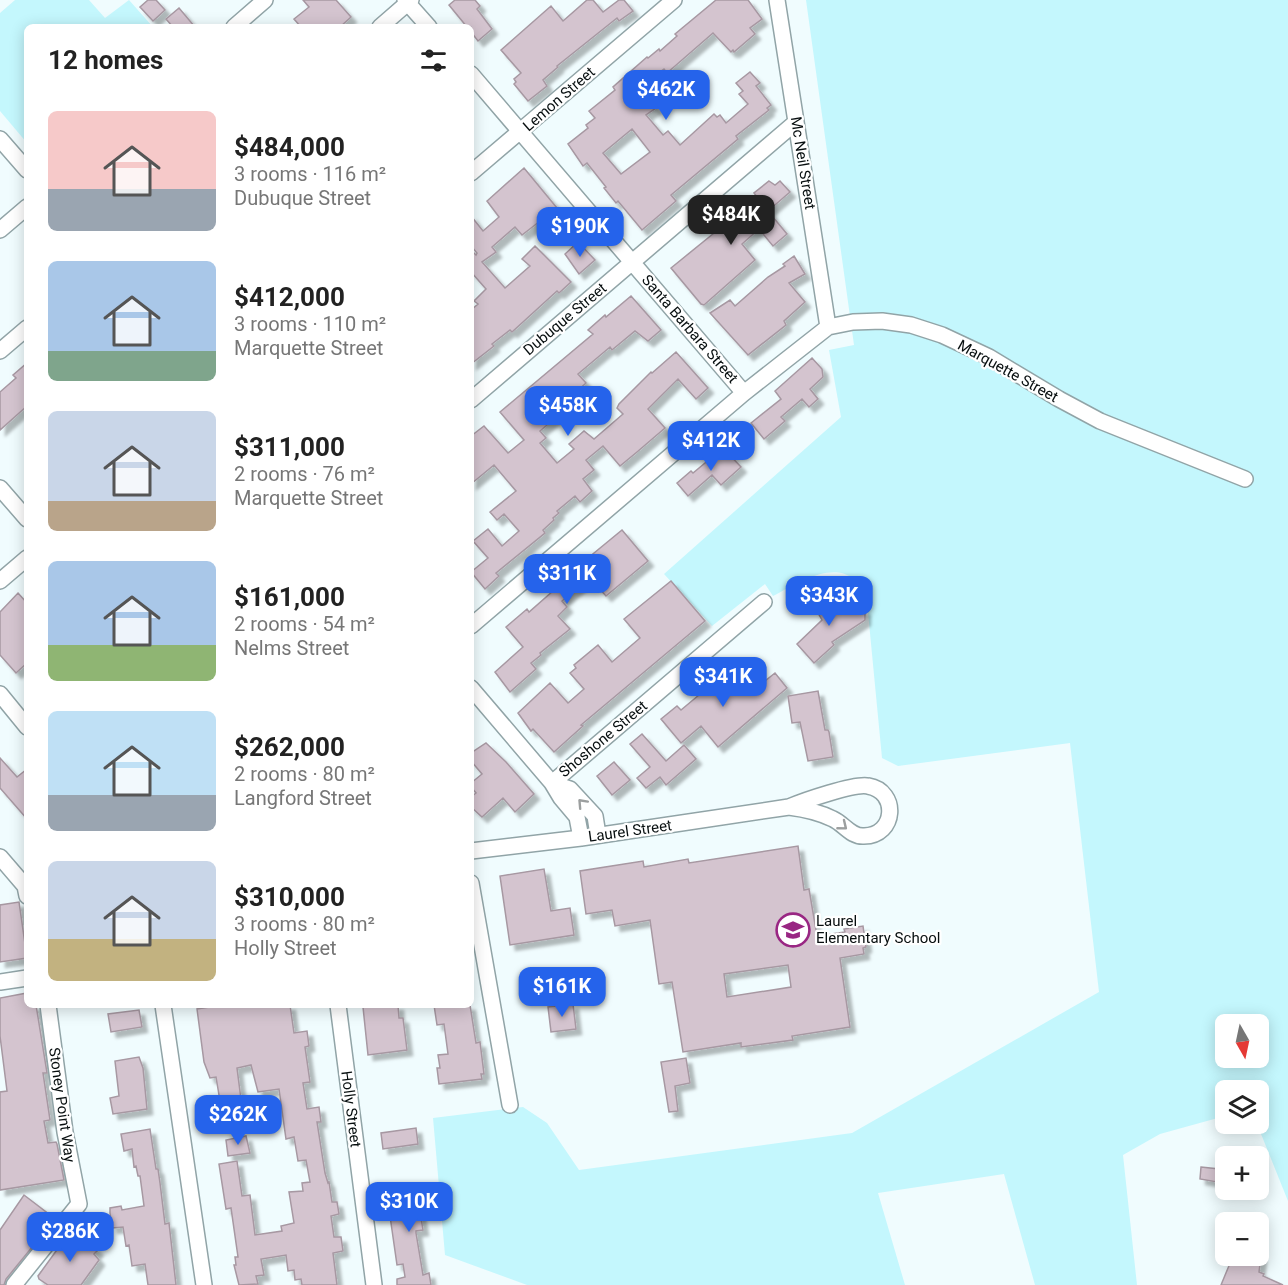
<!DOCTYPE html>
<html lang="en">
<head>
<meta charset="utf-8">
<style>
  :root { --surface:#fff; --page:#f2f2f2; --text:#222; --muted:#767676; --accent:#2563eb }
  body { margin:0; font-family:Roboto,sans-serif; background:var(--page); color:var(--text); height:100vh; display:flex; flex-direction:column; font-size:22px; white-space:nowrap }
  * { box-sizing:border-box; margin:0 }
  p { font-size:20px; color:var(--muted) }
  .icon { flex:none; width:33px; height:33px; fill:none; stroke:currentColor; stroke-width:2; stroke-linecap:round; stroke-linejoin:round }
  .map { position:relative; flex:1; overflow:hidden }
  .drawer { position:absolute; left:24px; top:24px; width:450px; height:984px; display:flex; flex-direction:column; background:var(--surface); border-radius:9px; box-shadow:0 3px 15px #0003 }
  .drawer>* { flex:none }
  .needle { width:39px; rotate:171deg }
  .buttons { position:absolute; left:1215px; top:1014px; display:grid; gap:12px }
  .buttons a { display:grid; place-items:center; width:54px; height:54px; border-radius:9px; background:var(--surface); box-shadow:0 3px 15px #0003; font-size:30px }
  .price { position:absolute; translate:-50% -51px; padding:0 14px; border-radius:12px; background:var(--accent); color:#fff; font-size:20px; line-height:39px; filter:drop-shadow(0 2px 3px #0008) }
  .price::after { content:''; position:absolute; left:50%; top:36px; width:18px; height:14px; margin-left:-9px; background:inherit; clip-path:polygon(0 0,100% 0,50% 100%) }
  .price.current { background:#222; color:#fff }
  ul { padding:0; list-style:none }
  li { display:flex; align-items:center; gap:18px; height:150px; padding:0 24px }
  li span { display:grid; place-items:center; flex:none; width:168px; height:120px; border-radius:9px; color:#555 }
  li>.icon { margin-inline-start:auto }
  span .icon { width:72px; height:72px; fill:#fffc; stroke-width:1 }
  li b { font-size:26px }
  h2 { display:flex; justify-content:space-between; align-items:center; height:72px; padding:0 24px; font-size:26px }
  .map>svg:first-child { display:block }
</style>
</head>
<body>
<div class="map">
<svg width="1288" height="1285" viewBox="0 0 1288 1285">
  <defs>
    <filter id="shadow"><feDropShadow dx="5.5" dy="5.5" stdDeviation="1.5" flood-color="#0004"/></filter>
  </defs>
  <rect width="100%" height="100%" fill="#f0fcfe"/>
  <path fill="#c4f7fd" fill-rule="evenodd" d="M15,0h74l16,18 24,-18 24,27h-126v116l-27,-32v-98z
    M806,0h482v1201l-31,-77h1v-34h-32l-1,26 -65,18 -37,21 14,130h-102l-31,-111 -126,19 27,92h-378l-82,-30 -12,-137 90,-11 24,16 32,47 273,-37 247,-141 -29,-249 -172,23 -16,-8 -15,-156c-16,-52 -61,-24 -94,-6l-8,-12 -53,42 -48,-52 177,-157 -12,-67 25,-5zM1226,1024h32v34h-32z"/>
  <path fill="#d4c4cf" stroke="#a798a2" stroke-width="1.5" fill-rule="evenodd" filter="url(#shadow)" d="M148,0h8l9,10 -12,11 -13,-14z
    M303,0h33l15,17 -11,10h-39l-7,-8 15,-12z
    M455,0h20l5,6 -3,3 15,20 -14,12 -7,-9v-5h-4l-18,-22z
    M587,0h6l10,12 16,-12h5l9,11 -14,10 -2,-3 -60,48 1,1 -15,13 4,6 -19,15 -14,-17 2,-2 -2,-3 7,-6 -20,-23 50,-44 12,15z
    M716,0h32l14,19 -12,9 5,6 -21,18 -1,-2 -2,2 -18,-19 -46,40 -3,-4 -25,19 17,20 -10,7 17,20 5,-4 12,14 34,-31 3,3 3,-2 6,8 22,-19 -9,-10 4,-3 -7,-8 14,-11 10,11 -4,3 15,19 -4,3 2,2 -33,26 2,3 -67,56 5,6 -34,29 -24,-29 -2,2 -12,-15 2,-1 -19,-24 -4,3 -15,-22 20,-16 -2,-3 9,-7 -6,-7 26,-21 -2,-3 34,-30 1,1 11,-9 1,2 17,-15 -2,-2zM632,129l18,23 -29,22 -18,-21z
    M179,8l16,19h-22l-7,-8z
    M524,168l33,40 -35,27 -7,-8 -23,20 4,5 -14,10 23,26 25,-22 -8,-7 13,-13 36,36 -12,11 -2,-2 -45,41 -2,-2 -18,14 2,2 -23,18v-54l7,-6 -4,-3 12,-12 -15,-17v-22l5,5 1,-2 -6,-7v-30l12,15 16,-14 -12,-16z
    M769,181l6,4 5,-4 10,11 -22,19 19,23 -14,12 -14,-17 -17,15 13,16 -51,45 -3,-1 -30,-36 48,-39 -4,-4 12,-11 6,5 22,-20 2,-2 -3,-4z
    M578,242l17,18 -16,14 -14,-20z
    M794,256l11,18 -16,9 16,19 -21,19 2,4 -38,30 -38,-42 20,-13 5,6 33,-29 17,-11 -2,-2z
    M631,296l30,34 -13,11 -13,-10 -23,19 -2,-3 -32,27 8,9 -24,22 4,4 -26,22 6,7 -6,5 17,20 17,-14 -5,-5 15,-13 10,8 29,-25 -6,-6 2,-4 32,-32 1,1 24,-21 32,36 -12,11 -18,-20 -30,30 17,19 -28,24 -17,14 -17,-20 -17,14 8,10 -11,9 9,12 -12,11 -5,-6 -18,15 2,2 -6,5 1,2 -11,10 2,3 -49,40 3,3 -14,13 -14,-17 17,-14 -15,-17 15,-12 14,17 17,-15 -15,-17 -7,6 -7,-8 26,-21 -22,-26 -23,19v-48l13,-10 24,27 16,-13 -24,-28 93,-78 -5,-4 17,-15 1,2z
    M812,358l10,11 1,8 -13,12 8,10 -9,8 -7,-8 -21,18 4,4 -21,18 -13,-16 30,-24 -6,-8z
    M27,363v43l-27,24v-38l16,-14 -3,-3z
    M723,448l18,19 -20,18 -9,-10 -24,21 -11,-13 14,-12 2,2z
    M622,530l26,31 -42,35 -16,-18 -28,23 5,6 -9,9 12,13 -30,24 1,2 -10,8 5,6 -26,23 -15,-20 28,-25 -17,-20 21,-18 2,3 33,-29 -2,-2z
    M671,581l34,40 -124,104 2,1 -29,26 -21,-23 -2,2 -13,-18 32,-30 18,20 16,-14 -14,-16 6,-5 -2,-3 24,-20 14,17 28,-24 -16,-19z
    M820,592l4,7 3,-2 6,8 4,-2 5,8 23,-1v10l-33,22 2,3 -20,18 -17,-19 25,-24 -12,-21z
    M18,593l9,10v60l-11,10 -16,-18v-43z
    M730,669l20,24 25,-20 12,15 -69,59 -17,-21 -20,17 -20,-24 16,-13 4,4z
    M818,691l7,39h3l1,2 4,25 -25,4 -8,-39 -8,1 -4,-27z
    M642,734l24,27 18,-16 12,14 -30,26 -6,-8 -14,11 -9,-10 13,-11 -20,-23z
    M486,743l20,19 28,32 -19,18 -12,-14 -21,19 -11,-10v-10l5,-4 -5,-6v-4l11,-9 -11,-13v-8z
    M0,758l17,19 10,-8v50l-27,-31z
    M614,762l16,18 -18,15 -15,-19z
    M798,846l6,44 5,-1 8,47 28,-4 -1,-3 19,-3 3,21 -3,1 1,6 -24,4 10,69 -58,9 1,4 -52,7v-4l-58,9 -11,-70 -13,2 -9,-64 -35,6 -3,-16 -26,4 -6,-43 63,-10 1,6 44,-8 1,4zM788,965l3,22 -64,10 -3,-23z
    M544,869l7,42 19,-3 4,27 -64,10 -10,-69z
    M19,902l8,56 -27,4v-57z
    M27,993v12h9l11,68h-4l7,47 -6,1 4,22 8,-1 1,2 7,36 -64,10v-98l7,-1 -7,-55v-38z
    M573,1004l3,25 -25,3 -3,-25z
    M222,1005h68l4,28 13,-2 2,15 -4,1 5,35 -7,1 4,26 12,-2 2,15h-4l8,51 3,10 1,-1 3,20h5l2,12 -8,2 3,21h7l2,14 -10,2 4,32h-35l-1,-6 -6,1 -1,-10 -6,1 -2,-16 -25,4 3,16 -8,1 2,8 -19,1 -5,-20h2l-1,-8h3l-7,-49 -5,1 -7,-45 18,-3 5,35 8,-1 5,40 27,-4 -1,-5 13,-3 -5,-31 14,-1 -1,-8 8,-1 -4,-22 -8,1 -4,-24 -8,2 -7,-50 -21,3 -7,-27 -14,3 6,47 -16,2 -1,-5 -4,1 -6,-36 -6,1 -6,-16 -7,-53z
    M375,1005h23l1,13h4l4,32 -39,5 -5,-48z
    M434,1005h36l6,38 4,-1 4,32h-3l1,5 -43,5 -2,-16h3l-2,-13 10,-1 -4,-30 -7,1z
    M139,1010l3,17 -31,5 -3,-18z
    M139,1057l4,11 4,41 -34,5 -3,-16 9,-2 -4,-35z
    M686,1058l4,25 -15,3 3,25 -9,1 -8,-50z
    M416,1128l2,16 -35,5 -2,-16z
    M150,1129l6,40h2l2,14 5,41 4,-1 7,62h-28l-3,-21 -13,2 -3,-21 -3,1 -3,-19 -11,1 -2,-15v-5l11,-2 1,4 22,-4 -4,-30h-2l-2,-10 -2,1 -2,-18 -8,2 -3,-17z
    M246,1136l4,17 -22,3 -2,-16z
    M1201,1167l18,2 -2,13 -17,-3z
    M427,1184l3,14 -12,2 5,30 -7,1v2l7,42 6,-2 2,12h-34v-6l8,-2 -2,-13 -6,1 -7,-49 3,-1 -4,-21 12,-2v-3z
    M24,1195l26,20 -3,4 4,5 -45,55 -2,6h-4v-55z
    M77,1235l21,15 -4,4 5,6 -18,25h-33l-9,-6 -1,-3 29,-40 7,3z
    M1233,1256h28l-2,16 5,2 -1,2 20,9h-62z"/>
  <g fill="none" stroke-linecap="round" stroke-linejoin="round">
    <defs>
      <path id="minor" d="M405,0l24,27
        M777,0l51,327
        M234,27l31,-27
        M380,27l31,-27
        M471,74l273,319
        M0,139l27,31
        M471,173l203,-173
        M0,230l27,-23
        M0,351l27,-23
        M471,400l325,-278
        M0,488l27,31
        M0,581l27,-23
        M471,626l273,-233 84,-66 25,-5 29,-1 29,4 31,10 47,22 70,42 41,22 145,58
        M471,688l81,95 9,15 16,19 4,21
        M0,694l27,33
        M552,783l212,-181
        M552,783l18,6 25,27 3,19
        M471,851l110,-13 208,-31c14,-6 66,-24 79,-21 31,5 28,50 -4,50 -13,1 -20,-12 -31,-17 -14,-7 -28,-10 -44,-12
        M0,857l25,29 2,10
        M471,883l39,222
        M0,982l27,-4
        M163,1005l41,280
        M338,1005l36,280
        M14,1285l65,-81 -14,-72 -17,-127"/>
    </defs>
    <use href="#minor" stroke="#91a4a7" stroke-width="18"/>
    <use href="#minor" stroke="#fff" stroke-width="15"/>
  </g>
  <defs><path id="oneway-chevron" d="M-2-3.5L2.5 0L-2 3.5" fill="none" stroke-width="1.6" stroke-linecap="round" stroke-linejoin="round" transform="scale(1.5)"/></defs>
  <g stroke="#9c9f9f">
    <use href="#oneway-chevron" transform="translate(582 803) rotate(-133)"/>
    <use href="#oneway-chevron" transform="translate(843 826) rotate(39)"/>
  </g>
  <defs>
    <symbol id="school-ring" viewBox="-11 -11 22 22"><circle r="9.5" fill="#fff" stroke="#992683" stroke-width="1.5"/><path d="M0-5L7-2L0 1L-7-2ZM-4 1L0 2.5L4 1V4Q0 6-4 4Z" fill="#992683"/></symbol>
  </defs>
  <g fill-rule="evenodd">
    <use href="#school-ring" x="774" y="911" width="38" height="38"/>
  </g>
  <g text-anchor="middle" stroke-width="4.5" stroke-linejoin="round" paint-order="stroke">
    <g font-size="15" fill="#070e0f" stroke="#fff">
      <text transform="translate(559 99) rotate(-41)" y="5">Lemon Street</text>
      <text transform="translate(803 163) rotate(81)" y="5">Mc Neil Street</text>
      <text transform="translate(565 319) rotate(-40)" y="5">Dubuque Street</text>
      <text transform="translate(690 329) rotate(49)" y="5">Santa Barbara Street</text>
      <text transform="translate(1008 371) rotate(29)" y="5">Marquette Street</text>
      <text transform="translate(603 739) rotate(-40)" y="5">Shoshone Street</text>
      <text transform="translate(630 831) rotate(-8)" y="5">Laurel Street</text>
      <text transform="translate(62 1105) rotate(82)" y="5">Stoney Point Way</text>
      <text transform="translate(351 1109) rotate(83)" y="5">Holly Street</text>
    </g>
    <g font-size="15" fill="#070e0f" stroke="#fff" text-anchor="start">
      <text x="816" y="926">Laurel<tspan x="816" dy="17">Elementary School</tspan></text>
    </g>
  </g>
</svg>
<div class="buttons">
<a><svg class="needle" viewBox="-14 -14 28 28"><path d="M0-13l5 13h-10z" fill="#e53935"/><path d="M0 13l5-13h-10z" fill="#767676"/></svg></a>
<a><svg class="icon" aria-label="layers" viewBox="0 0 24 24"><path d="M12 4l9 5-9 5-9-5zM3 14l9 5 9-5"/></svg></a>
<a>+</a>
<a>−</a>
</div>
<b class="price" style="left:666px;top:121px">$462K</b>
<b class="price current" style="left:731px;top:246px">$484K</b>
<b class="price" style="left:580px;top:258px">$190K</b>
<b class="price" style="left:568px;top:437px">$458K</b>
<b class="price" style="left:711px;top:472px">$412K</b>
<b class="price" style="left:567px;top:605px">$311K</b>
<b class="price" style="left:829px;top:627px">$343K</b>
<b class="price" style="left:723px;top:708px">$341K</b>
<b class="price" style="left:562px;top:1018px">$161K</b>
<b class="price" style="left:238px;top:1146px">$262K</b>
<b class="price" style="left:409px;top:1233px">$310K</b>
<b class="price" style="left:70px;top:1263px">$286K</b>
<section class="drawer">
<h2>12 homes<svg class="icon" aria-label="filters" viewBox="0 0 24 24"><path d="M4 7h16M4 17h16"/><circle cx="9" cy="7" r="2"/><circle cx="15" cy="17" r="2"/></svg></h2>
<ul>
<li><span style="background:linear-gradient(#f6c9c9 65%,#9aa5b1 0)"><svg class="icon" aria-label="home" viewBox="0 0 24 24"><path d="M3 11l9-7 9 7M6 9v11h12V9"/></svg></span><div><b>$484,000</b><p>3 rooms · 116 m²</p><p>Dubuque Street</p></div></li>
<li><span style="background:linear-gradient(#a9c7e8 75%,#7fa58c 0)"><svg class="icon" aria-label="home" viewBox="0 0 24 24"><path d="M3 11l9-7 9 7M6 9v11h12V9"/></svg></span><div><b>$412,000</b><p>3 rooms · 110 m²</p><p>Marquette Street</p></div></li>
<li><span style="background:linear-gradient(#c9d6e8 75%,#b9a48a 0)"><svg class="icon" aria-label="home" viewBox="0 0 24 24"><path d="M3 11l9-7 9 7M6 9v11h12V9"/></svg></span><div><b>$311,000</b><p>2 rooms · 76 m²</p><p>Marquette Street</p></div></li>
<li><span style="background:linear-gradient(#a9c7e8 70%,#8fb573 0)"><svg class="icon" aria-label="home" viewBox="0 0 24 24"><path d="M3 11l9-7 9 7M6 9v11h12V9"/></svg></span><div><b>$161,000</b><p>2 rooms · 54 m²</p><p>Nelms Street</p></div></li>
<li><span style="background:linear-gradient(#bfe0f5 70%,#9aa5b1 0)"><svg class="icon" aria-label="home" viewBox="0 0 24 24"><path d="M3 11l9-7 9 7M6 9v11h12V9"/></svg></span><div><b>$262,000</b><p>2 rooms · 80 m²</p><p>Langford Street</p></div></li>
<li><span style="background:linear-gradient(#c9d6e8 65%,#c2b280 0)"><svg class="icon" aria-label="home" viewBox="0 0 24 24"><path d="M3 11l9-7 9 7M6 9v11h12V9"/></svg></span><div><b>$310,000</b><p>3 rooms · 80 m²</p><p>Holly Street</p></div></li>
</ul>
</section>
</div>
</body>
</html>
